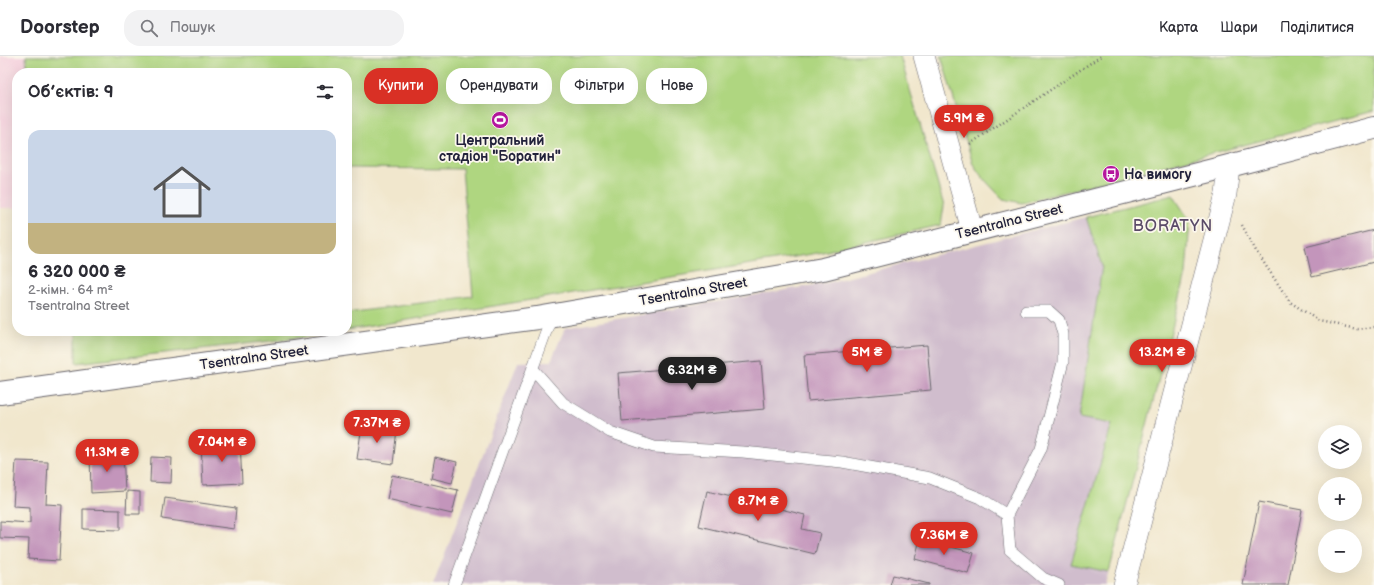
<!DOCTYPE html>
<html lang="uk">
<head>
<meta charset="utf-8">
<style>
  :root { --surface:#fff; --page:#f2f2f3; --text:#2b2b33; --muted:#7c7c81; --line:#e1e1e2; --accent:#d93025 }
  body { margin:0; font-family:"Balsamiq Sans",sans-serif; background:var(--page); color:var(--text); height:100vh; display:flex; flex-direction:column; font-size:15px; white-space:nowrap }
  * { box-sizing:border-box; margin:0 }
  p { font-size:13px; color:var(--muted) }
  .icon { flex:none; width:22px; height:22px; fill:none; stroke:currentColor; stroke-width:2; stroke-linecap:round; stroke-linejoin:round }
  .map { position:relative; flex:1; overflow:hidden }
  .panel { position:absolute; left:12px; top:12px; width:340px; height:268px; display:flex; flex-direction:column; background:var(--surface); border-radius:16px; box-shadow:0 4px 16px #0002 }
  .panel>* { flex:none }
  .hud { position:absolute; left:364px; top:12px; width:380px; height:36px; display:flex; gap:8px }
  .controls { position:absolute; left:1318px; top:369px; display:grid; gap:8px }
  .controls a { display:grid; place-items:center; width:44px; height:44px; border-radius:50%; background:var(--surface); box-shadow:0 4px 16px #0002; font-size:20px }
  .price { position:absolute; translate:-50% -34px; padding:0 9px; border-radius:14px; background:var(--accent); color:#fff; font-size:13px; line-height:26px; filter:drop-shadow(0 1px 2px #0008) }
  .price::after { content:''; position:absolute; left:50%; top:24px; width:12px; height:9px; margin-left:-6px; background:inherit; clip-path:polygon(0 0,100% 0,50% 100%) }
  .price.current { background:#222; color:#fff }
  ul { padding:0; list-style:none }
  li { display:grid; align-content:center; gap:8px; height:212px; padding:0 16px }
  li span { display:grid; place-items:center; height:124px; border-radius:12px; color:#555 }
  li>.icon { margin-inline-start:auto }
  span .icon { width:72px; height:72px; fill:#fffc; stroke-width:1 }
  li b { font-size:17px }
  h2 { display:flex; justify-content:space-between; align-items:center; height:48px; padding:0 16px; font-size:17px }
  .pill { padding:0 14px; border-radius:16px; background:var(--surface); box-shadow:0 4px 16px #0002; font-size:14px; line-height:36px }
  .pill.current { background:var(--accent); color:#fff }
  header { display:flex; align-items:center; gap:24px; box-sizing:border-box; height:56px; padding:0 20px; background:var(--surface); border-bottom:1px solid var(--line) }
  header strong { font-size:19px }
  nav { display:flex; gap:22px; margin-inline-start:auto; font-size:14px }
  .search { width:280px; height:36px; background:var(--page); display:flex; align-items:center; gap:10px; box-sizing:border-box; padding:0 14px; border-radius:16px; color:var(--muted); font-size:15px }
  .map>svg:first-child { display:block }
</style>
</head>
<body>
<header>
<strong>Doorstep</strong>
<div class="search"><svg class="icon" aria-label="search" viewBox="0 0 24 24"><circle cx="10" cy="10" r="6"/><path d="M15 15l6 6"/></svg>Пошук</div>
<nav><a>Карта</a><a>Шари</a><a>Поділитися</a></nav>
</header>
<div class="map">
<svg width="1374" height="529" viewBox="0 0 1374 529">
  <rect width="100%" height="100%" fill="#fbf7ec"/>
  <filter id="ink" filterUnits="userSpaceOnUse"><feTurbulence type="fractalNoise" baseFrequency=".025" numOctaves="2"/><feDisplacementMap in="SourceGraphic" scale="8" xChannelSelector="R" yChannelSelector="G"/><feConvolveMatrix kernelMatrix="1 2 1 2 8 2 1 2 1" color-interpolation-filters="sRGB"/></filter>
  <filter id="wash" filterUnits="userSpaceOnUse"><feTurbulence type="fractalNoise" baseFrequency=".012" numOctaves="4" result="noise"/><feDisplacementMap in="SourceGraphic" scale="16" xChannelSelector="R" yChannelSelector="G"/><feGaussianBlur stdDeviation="0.9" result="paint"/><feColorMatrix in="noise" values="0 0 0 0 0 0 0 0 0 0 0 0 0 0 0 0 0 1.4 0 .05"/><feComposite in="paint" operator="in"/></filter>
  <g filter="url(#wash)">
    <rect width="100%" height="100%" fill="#f1e7cd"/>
    <path fill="#f4cfdd" d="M0,0h26l1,17h-10v135h-17z"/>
    <path fill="#d0bdcd" d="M1086,161l16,49 -23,152 33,5 -41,141 38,8 -4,13h-672l85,-223 33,-1 14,-33 261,-45z"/>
    <path fill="#afd680" stroke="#687c5e" d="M26,0h874l44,150 -3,19 -123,28 -471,77v-17l126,-17 -11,-127 -115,-1v-95h-320z
      M941,0h433v55l-352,92 -19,-4 -21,-22 -9,-13z
      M1173,139l17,26 -4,53 -77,298 -38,-8 41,-140 -33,-6 23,-152 -16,-49z
      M76,275h239v5l-239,27z"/>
    <g id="blocks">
      <path fill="#c395bb" d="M1374,174v32l-62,15 -7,-30z
        M927,289l4,45 -123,11 -4,-46z
        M761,305l4,48 -143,12 -4,-48z
        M362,369l35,4 -4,35 -36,-5z
        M240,385l2,42 -39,2 -2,-42z
        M123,396l2,39 -34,2 -1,-39z
        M151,401l21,1 -1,25 -21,-1z
        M435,401l22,5 -5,21 -21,-5z
        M16,405l32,1 -2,42 16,1 -3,56 -31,-2 1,-20 -29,-1v-17l30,2v-16l-17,-1z
        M392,419l66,15 -6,24 -65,-15z
        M127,435l13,1v22h-14z
        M707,435l98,24 -3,14 18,4 -5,21 -116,-28z
        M165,442l71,10 -2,21 -72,-10z
        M1259,446l43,8 -14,75h-45z
        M83,453l37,1v20l-37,-1z
        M920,483l54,14 -6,20 -53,-14z
        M893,519l36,9v1h-39z"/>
    </g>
  </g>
  <g filter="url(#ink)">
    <use href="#blocks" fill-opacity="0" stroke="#6a676e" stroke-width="1"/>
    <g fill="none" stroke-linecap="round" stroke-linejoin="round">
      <defs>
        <path id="service" d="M533,313l30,34 47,29 44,15 89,5 99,10 88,16 50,20 27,17 3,35 33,28 16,7
          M1007,459l34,-66 22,-87v-28l-4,-14 -10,-9h-23
          M454,529l98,-270"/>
        <path id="minor" d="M924,0l48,174
          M1124,529l102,-391 3,-28"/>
        <path id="tertiary" d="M0,337l537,-75 286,-49 406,-103 145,-38"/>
      </defs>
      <use href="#service" stroke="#6a676e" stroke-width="12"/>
      <use href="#minor" stroke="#6a676e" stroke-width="22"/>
      <use href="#tertiary" stroke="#6a676e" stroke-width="24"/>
      <path stroke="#6a676e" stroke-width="2.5" stroke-dasharray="1 3" stroke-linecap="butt" d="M970,88l131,-88
        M1242,169l14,26 34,51 29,19 38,8 17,-2"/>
      <use href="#service" stroke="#fff" stroke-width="11"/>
      <use href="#minor" stroke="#fff" stroke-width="21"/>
      <use href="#tertiary" stroke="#fff" stroke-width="22"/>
    </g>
  </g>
  <defs>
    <symbol id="stadium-disc" viewBox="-11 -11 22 22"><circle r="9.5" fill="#b5179e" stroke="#fbf7ec"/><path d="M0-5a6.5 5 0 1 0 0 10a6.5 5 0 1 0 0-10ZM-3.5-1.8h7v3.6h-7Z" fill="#fff"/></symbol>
    <symbol id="bus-disc" viewBox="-11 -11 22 22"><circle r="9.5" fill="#b5179e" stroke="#fbf7ec"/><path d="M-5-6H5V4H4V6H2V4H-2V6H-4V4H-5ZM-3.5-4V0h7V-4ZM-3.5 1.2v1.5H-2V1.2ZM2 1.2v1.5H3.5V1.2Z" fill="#fff"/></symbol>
  </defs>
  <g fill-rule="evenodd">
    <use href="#stadium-disc" x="490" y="54" width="20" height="20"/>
    <use href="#bus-disc" x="1101" y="108" width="20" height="20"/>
  </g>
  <g text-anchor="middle" stroke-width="3.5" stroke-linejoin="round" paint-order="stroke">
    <g font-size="14" font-weight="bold" fill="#22223b" stroke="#fbf7ec">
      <text x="500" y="89">Центральний<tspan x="500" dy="16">стадіон "Боратин"</tspan></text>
      <text x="1124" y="123" text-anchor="start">На вимогу</text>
    </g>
    <g font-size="14" fill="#22223b" stroke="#fbf7ec">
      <text transform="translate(1009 165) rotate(-14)" y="5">Tsentralna Street</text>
      <text transform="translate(693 235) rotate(-10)" y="5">Tsentralna Street</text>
      <text transform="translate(254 301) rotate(-8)" y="5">Tsentralna Street</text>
    </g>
    <g font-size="16" letter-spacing="1" fill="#5a4a68" stroke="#fbf7ec">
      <text x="1173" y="175">BORATYN</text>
    </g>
  </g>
</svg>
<div class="controls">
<a><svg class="icon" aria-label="layers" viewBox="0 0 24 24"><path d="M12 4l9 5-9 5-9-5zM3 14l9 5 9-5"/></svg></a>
<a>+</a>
<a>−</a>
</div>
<b class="price" style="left:964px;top:83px">5.9M ₴</b>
<b class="price" style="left:867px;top:317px">5M ₴</b>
<b class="price" style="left:1162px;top:317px">13.2M ₴</b>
<b class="price current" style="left:692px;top:335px">6.32M ₴</b>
<b class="price" style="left:377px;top:388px">7.37M ₴</b>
<b class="price" style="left:222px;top:407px">7.04M ₴</b>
<b class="price" style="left:107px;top:417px">11.3M ₴</b>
<b class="price" style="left:758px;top:466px">8.7M ₴</b>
<b class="price" style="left:944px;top:500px">7.36M ₴</b>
<div class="hud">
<a class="pill current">Купити</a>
<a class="pill">Орендувати</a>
<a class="pill">Фільтри</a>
<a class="pill">Нове</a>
</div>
<section class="panel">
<h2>Об’єктів: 9<svg class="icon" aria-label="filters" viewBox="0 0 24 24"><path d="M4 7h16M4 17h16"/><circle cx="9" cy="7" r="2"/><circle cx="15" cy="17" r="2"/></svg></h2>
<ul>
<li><span style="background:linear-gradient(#c9d6e8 75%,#c2b280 0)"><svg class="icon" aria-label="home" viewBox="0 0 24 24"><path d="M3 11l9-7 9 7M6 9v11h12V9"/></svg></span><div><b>6 320 000 ₴</b><p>2-кімн. · 64 m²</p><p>Tsentralna Street</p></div></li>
</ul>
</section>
</div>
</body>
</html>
